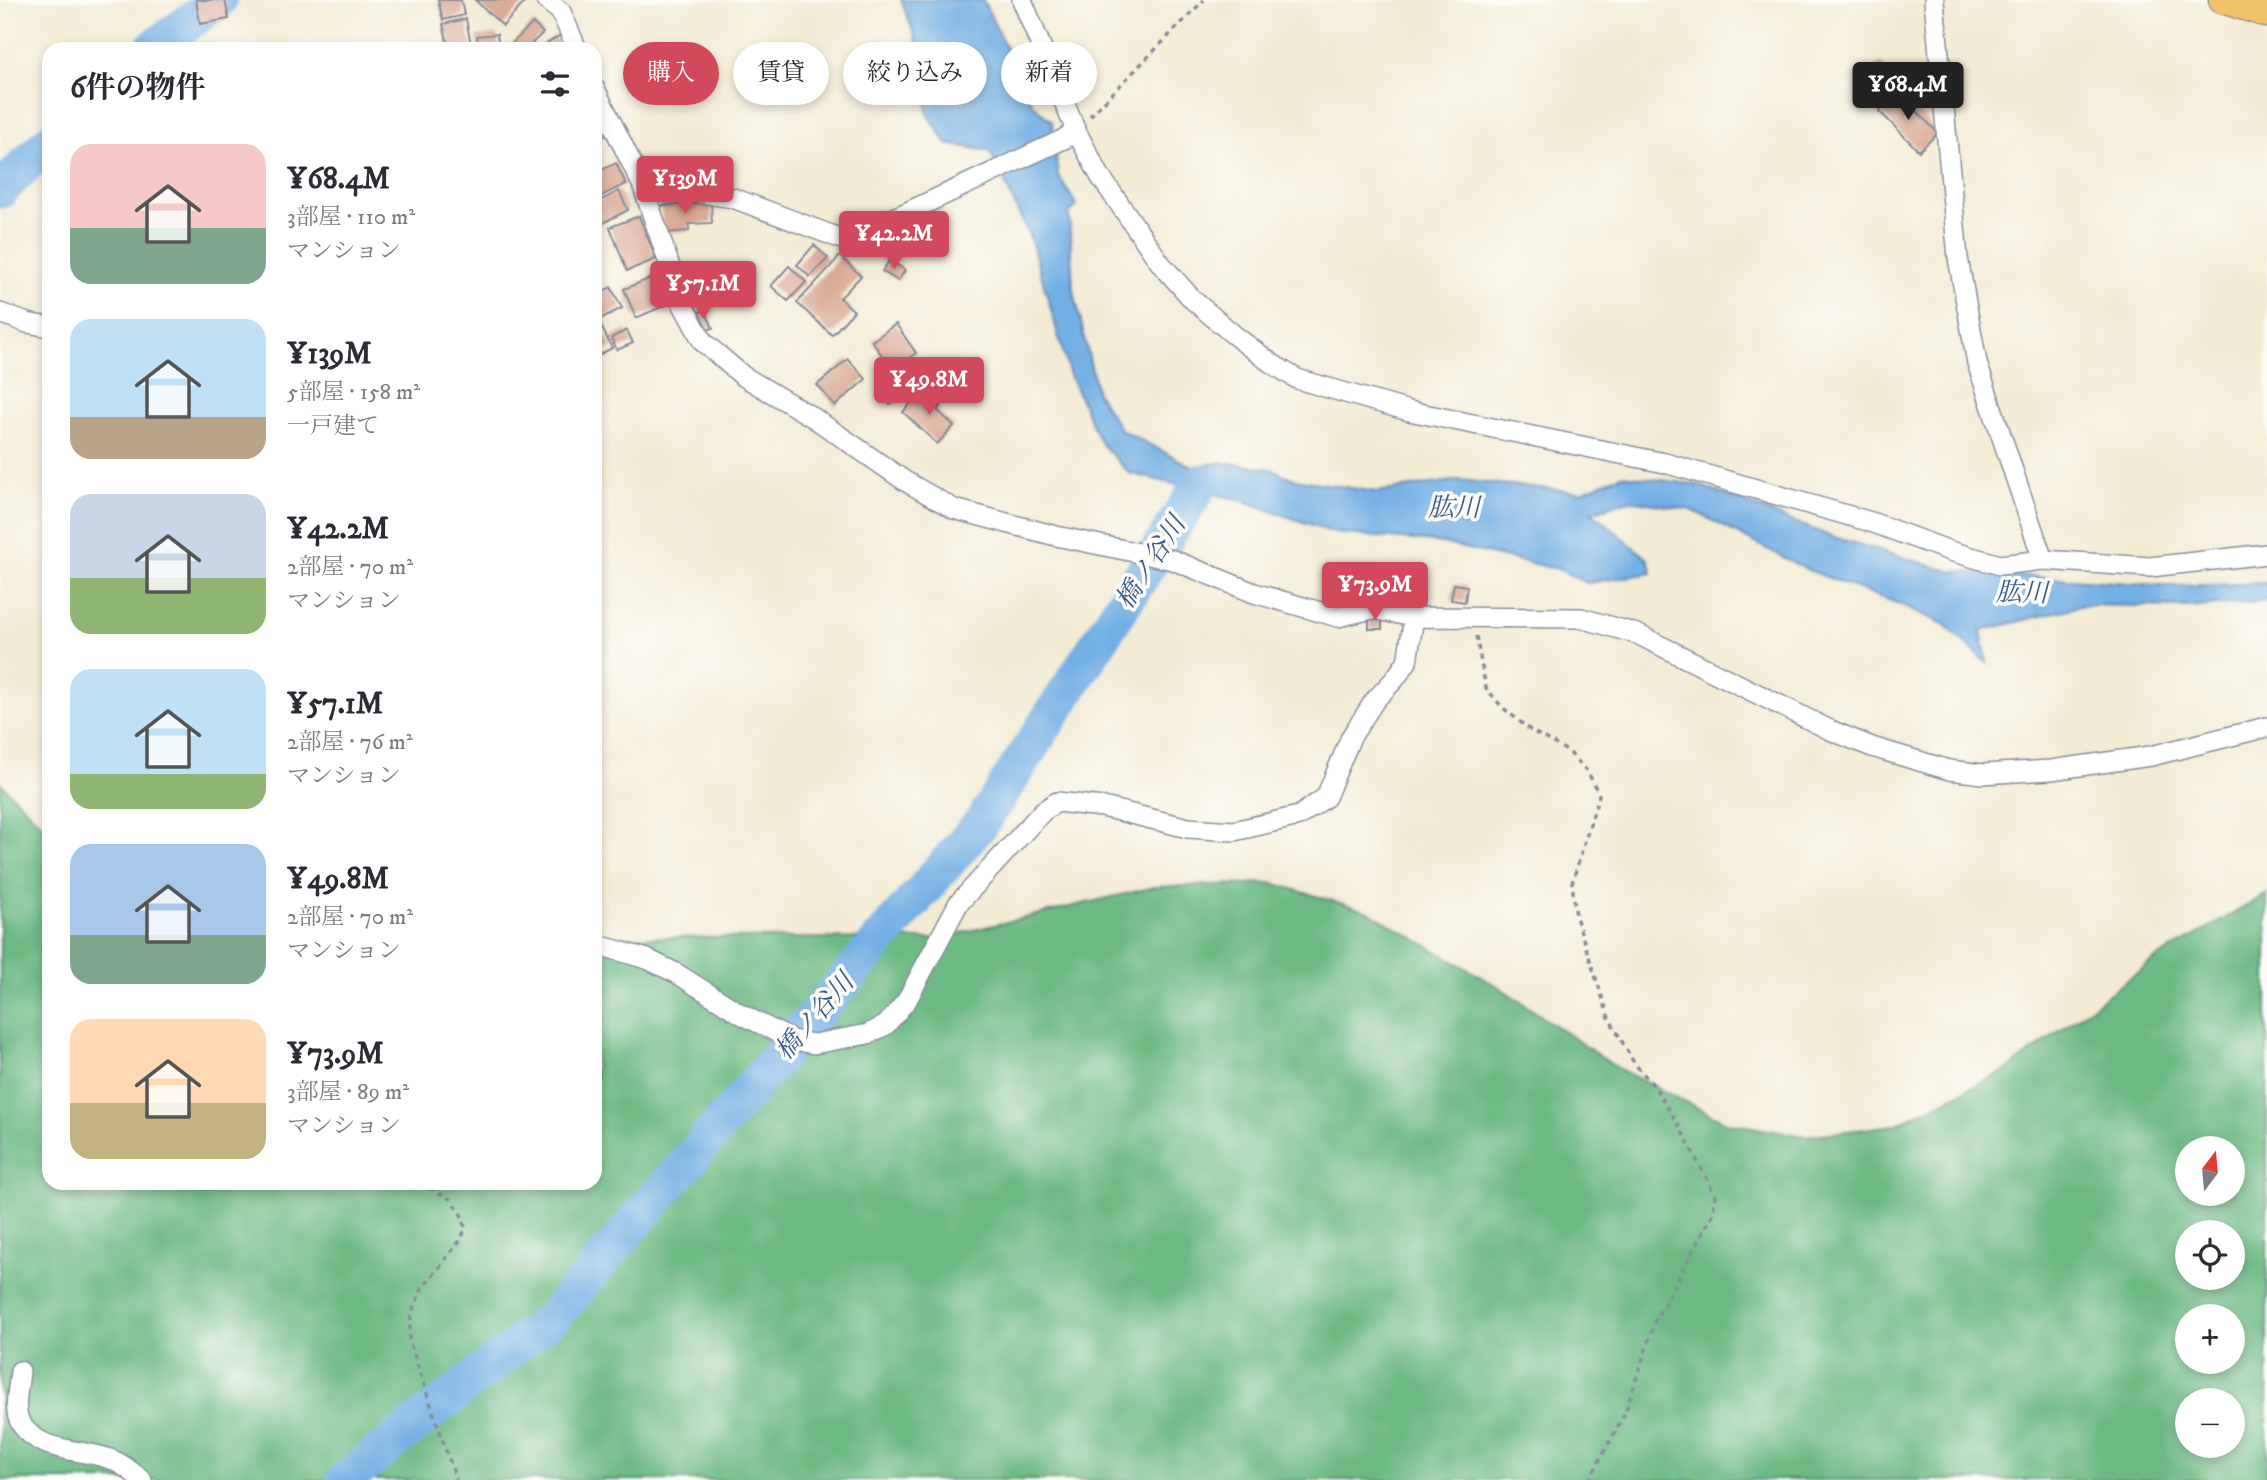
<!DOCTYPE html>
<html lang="ja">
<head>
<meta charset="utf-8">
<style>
  :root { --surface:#fff; --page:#f2f2f3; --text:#2b2b33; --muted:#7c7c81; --accent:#d1495b }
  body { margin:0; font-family:"IM FELL DW Pica","Noto Serif JP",serif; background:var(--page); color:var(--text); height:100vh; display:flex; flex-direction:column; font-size:26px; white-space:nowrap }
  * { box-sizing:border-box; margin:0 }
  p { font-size:23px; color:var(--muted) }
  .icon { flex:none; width:38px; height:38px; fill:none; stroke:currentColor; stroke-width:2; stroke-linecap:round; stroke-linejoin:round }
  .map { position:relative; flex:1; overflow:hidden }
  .details { position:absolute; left:42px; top:42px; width:560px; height:1148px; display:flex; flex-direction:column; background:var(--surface); border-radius:21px; box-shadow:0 4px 10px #0003 }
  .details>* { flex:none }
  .hud { position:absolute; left:623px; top:42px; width:665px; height:63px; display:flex; gap:14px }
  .needle { width:46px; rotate:16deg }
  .buttons { position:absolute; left:2175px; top:1136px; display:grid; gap:14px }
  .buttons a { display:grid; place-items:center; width:70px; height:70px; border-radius:50%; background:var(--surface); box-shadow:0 4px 10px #0003; font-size:35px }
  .price { position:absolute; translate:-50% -60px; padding:0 16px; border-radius:7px; background:var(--accent); color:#fff; font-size:23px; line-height:46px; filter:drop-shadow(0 2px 4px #0008) }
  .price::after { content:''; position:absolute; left:50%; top:42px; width:21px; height:16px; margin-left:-10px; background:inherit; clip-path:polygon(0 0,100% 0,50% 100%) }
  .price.selected { background:#222; color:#fff }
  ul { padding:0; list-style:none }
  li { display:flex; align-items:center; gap:21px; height:175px; padding:0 28px }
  li span { display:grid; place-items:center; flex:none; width:196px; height:140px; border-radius:21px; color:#555 }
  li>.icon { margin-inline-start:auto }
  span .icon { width:84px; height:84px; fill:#fffc; stroke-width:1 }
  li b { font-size:30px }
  h2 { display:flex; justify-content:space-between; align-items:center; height:84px; padding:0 28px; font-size:30px }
  .pill { padding:0 24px; border-radius:32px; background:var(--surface); box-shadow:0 4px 10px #0003; font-size:24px; line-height:63px }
  .pill.selected { background:var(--accent); color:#fff }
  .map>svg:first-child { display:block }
</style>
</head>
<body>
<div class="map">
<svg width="2267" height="1480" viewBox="0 0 2267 1480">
  <rect width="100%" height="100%" fill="#fdfcf7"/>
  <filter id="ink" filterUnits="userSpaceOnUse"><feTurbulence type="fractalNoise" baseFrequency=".0143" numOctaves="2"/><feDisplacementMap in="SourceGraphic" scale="14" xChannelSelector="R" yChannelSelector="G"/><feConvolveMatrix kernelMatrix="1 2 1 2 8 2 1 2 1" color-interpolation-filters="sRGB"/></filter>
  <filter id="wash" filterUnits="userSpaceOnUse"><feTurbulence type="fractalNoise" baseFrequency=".00686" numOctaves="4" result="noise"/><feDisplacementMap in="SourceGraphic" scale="28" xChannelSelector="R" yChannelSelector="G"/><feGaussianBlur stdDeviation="1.57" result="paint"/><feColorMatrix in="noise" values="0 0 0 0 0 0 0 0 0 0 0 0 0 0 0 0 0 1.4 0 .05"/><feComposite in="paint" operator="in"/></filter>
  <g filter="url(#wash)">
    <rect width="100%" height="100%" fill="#f3ebd4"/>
    <path fill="#6cb983" stroke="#447470" stroke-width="2" fill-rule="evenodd" d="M0,783l49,49v351h546v-246l340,2 219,-52 118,-4 95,28 132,76 118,81 111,55 77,13 90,-11 112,-55 150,-112 110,-64v586h-2267zM2188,1148h45v46h-45zM2188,1232h45v46h-45zM2188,1316h45v46h-45zM2188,1400h45v46h-45z"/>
    <path fill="#72afe4" stroke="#466fa1" stroke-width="2" d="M901,0h82l49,104 20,18 6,53 19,31 -8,7 4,74 24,106 24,37 72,37 29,-5 49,7 23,10 83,13 82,-12 122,12 41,-17 77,10 131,51 120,35 225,15 92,-3v18l-76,6 -107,-2 -103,26 6,32 -43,-39 -42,-19 -94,-35 -116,-60 -63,-10 -37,12 56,47 4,14 -65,10 -29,-14 -122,-27 -102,-9 -90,-32 -115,-28 -29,-31 -30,-66 -39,-136 -41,-89 -43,-7 -19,-30 -12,-75z"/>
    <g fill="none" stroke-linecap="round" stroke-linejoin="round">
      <path stroke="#72afe4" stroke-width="37" d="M152,49l67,-49
        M0,190l49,-48
        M345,1480l209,-164 429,-495 219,-339"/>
    </g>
    <g id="blocks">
      <path fill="#daab96" d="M196,0h29l4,19 -29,5z
        M438,0h23l3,15 -21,5z
        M475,0h46l3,3 -21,23z
        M466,19l6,30h-23l-6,-25z
        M533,23l10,10 -11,10 6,6h-32z
        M497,34l2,15h-21l-1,-13z
        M561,35l7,14h-24l-2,-3z
        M1880,62l8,8 -11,11 -8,-7z
        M1898,92l40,41 -19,18 -40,-40z
        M595,115l14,17 -14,11z
        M616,163l10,21 -31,15v-26z
        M619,191l9,19 -33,17v-24z
        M711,202l1,21 -23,1v7l-26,2 -2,-27z
        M639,216l17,43 -29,12 -17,-44z
        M814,245l14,13 -18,19 -13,-12z
        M840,256l21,20 -21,22 14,13 -22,24 -35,-32z
        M890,260l15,10 -7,11 -16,-10z
        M789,266l17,16 -18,19 -17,-15z
        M661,274l12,28 -37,16 -12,-29z
        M611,287l11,21 -24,12 14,28 -17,9v-62z
        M705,310l8,18 -11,4 -8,-18z
        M896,324l20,29 -24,17 -20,-29z
        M627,330l6,13 -16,7 -6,-12z
        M848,359l18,20 -31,27 -18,-21z
        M905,373l10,16 -25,15 -9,-16z
        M924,389l17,16 -4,5 17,16 -17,18 -34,-32z
        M1454,584l13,2 -2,16 -14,-2z
        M1369,615h13v14h-13z"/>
    </g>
  </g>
  <g filter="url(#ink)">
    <use href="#blocks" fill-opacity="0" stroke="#878d99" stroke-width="2"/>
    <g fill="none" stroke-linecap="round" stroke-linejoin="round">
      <defs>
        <path id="minor" d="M546,0l15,12 16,37
          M1022,0l54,131 24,45 61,88 32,36 41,35 37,28 26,16 112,32 256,52 206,59 79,29 50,14 43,-5 107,7 117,-13
          M1934,0l24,258 19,105 66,197
          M595,89l47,95 41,121 20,37 40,34 71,42 91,63 49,28 102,27 117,24 81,33 84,24 34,-8 42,8 167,1 56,16 193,96 42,17 77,23 34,4 68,-4 100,-14 116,-29
          M642,184l91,14 109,41 61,-25 161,-75 12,-8
          M0,313l27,10 22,4
          M595,944l52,15 29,14 65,41 51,26 22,4 54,-10 18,-9 21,-25 51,-96 85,-93 14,-9 46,5 85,21 46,3 65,-15 27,-19 25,-60 24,-37 19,-20 13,-18 7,-45
          M20,1371c-1,15 -8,39 1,53 20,30 60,24 89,35 12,4 22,13 32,21"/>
        <path id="major" d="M2222,0l45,14"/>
      </defs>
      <use href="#minor" stroke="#878d99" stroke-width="22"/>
      <use href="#major" stroke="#878d99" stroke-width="29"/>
      <path stroke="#878d99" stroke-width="3.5" stroke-dasharray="5 5" stroke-linecap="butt" d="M1090,116l114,-116
        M1476,636l10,52 16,19 28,23 39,22 19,20 11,23 -27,88 4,34 33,101 25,45 20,23 23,36 38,73 -2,19 -57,105 -31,94 -36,67
        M421,1183l29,16 11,15 4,13 -3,11 -40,51 -11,25 -2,26 47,140"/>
      <use href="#minor" stroke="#fff" stroke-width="19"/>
      <use href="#major" stroke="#f2c36a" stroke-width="26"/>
    </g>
  </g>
  <g text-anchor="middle" stroke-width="7" stroke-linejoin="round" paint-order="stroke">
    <g font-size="26" font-style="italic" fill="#395c8d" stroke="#fdfcf7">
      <text x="1454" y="516">肱川</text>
      <text transform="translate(1150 562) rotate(-57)" y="9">橋ノ谷川</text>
      <text transform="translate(2022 592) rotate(1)" y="9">肱川</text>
      <text transform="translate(814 1016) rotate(-49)" y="9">橋ノ谷川</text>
    </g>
  </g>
</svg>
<div class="buttons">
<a><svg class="needle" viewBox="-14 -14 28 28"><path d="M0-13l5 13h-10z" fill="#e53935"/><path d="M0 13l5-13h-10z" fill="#7c7c81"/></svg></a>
<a><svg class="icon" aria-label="locate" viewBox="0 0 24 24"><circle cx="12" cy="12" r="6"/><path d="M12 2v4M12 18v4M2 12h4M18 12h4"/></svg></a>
<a>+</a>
<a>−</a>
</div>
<b class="price selected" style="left:1908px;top:122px">¥68.4M</b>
<b class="price" style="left:685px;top:216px">¥139M</b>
<b class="price" style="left:894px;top:271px">¥42.2M</b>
<b class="price" style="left:703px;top:321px">¥57.1M</b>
<b class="price" style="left:929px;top:417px">¥49.8M</b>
<b class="price" style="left:1375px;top:622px">¥73.9M</b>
<div class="hud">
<a class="pill selected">購入</a>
<a class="pill">賃貸</a>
<a class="pill">絞り込み</a>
<a class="pill">新着</a>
</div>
<section class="details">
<h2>6件の物件<svg class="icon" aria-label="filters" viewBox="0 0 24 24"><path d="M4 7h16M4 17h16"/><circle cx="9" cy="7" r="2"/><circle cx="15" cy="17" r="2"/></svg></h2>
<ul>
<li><span style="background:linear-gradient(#f6c9c9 60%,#7fa58c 0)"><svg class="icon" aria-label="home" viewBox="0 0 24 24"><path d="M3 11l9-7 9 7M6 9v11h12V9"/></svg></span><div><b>¥68.4M</b><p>3部屋 · 110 m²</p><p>マンション</p></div></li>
<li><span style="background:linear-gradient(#bfe0f5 70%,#b9a48a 0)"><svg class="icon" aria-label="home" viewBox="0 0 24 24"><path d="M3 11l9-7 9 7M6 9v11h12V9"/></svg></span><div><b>¥139M</b><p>5部屋 · 158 m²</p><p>一戸建て</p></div></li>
<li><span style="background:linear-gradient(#c9d6e8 60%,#8fb573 0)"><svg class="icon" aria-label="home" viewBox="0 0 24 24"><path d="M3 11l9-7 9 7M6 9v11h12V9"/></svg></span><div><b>¥42.2M</b><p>2部屋 · 70 m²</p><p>マンション</p></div></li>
<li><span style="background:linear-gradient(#bfe0f5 75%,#8fb573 0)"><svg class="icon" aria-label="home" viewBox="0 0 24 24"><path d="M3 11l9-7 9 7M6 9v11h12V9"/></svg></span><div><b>¥57.1M</b><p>2部屋 · 76 m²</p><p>マンション</p></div></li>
<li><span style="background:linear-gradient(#a9c7e8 65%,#7fa58c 0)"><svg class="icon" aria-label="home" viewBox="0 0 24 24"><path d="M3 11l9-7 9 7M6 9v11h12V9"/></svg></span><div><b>¥49.8M</b><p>2部屋 · 70 m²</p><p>マンション</p></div></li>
<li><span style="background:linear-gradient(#ffd9b3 60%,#c2b280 0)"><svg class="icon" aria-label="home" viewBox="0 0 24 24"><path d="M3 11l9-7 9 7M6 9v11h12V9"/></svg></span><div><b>¥73.9M</b><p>3部屋 · 89 m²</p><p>マンション</p></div></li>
</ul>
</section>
</div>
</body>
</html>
